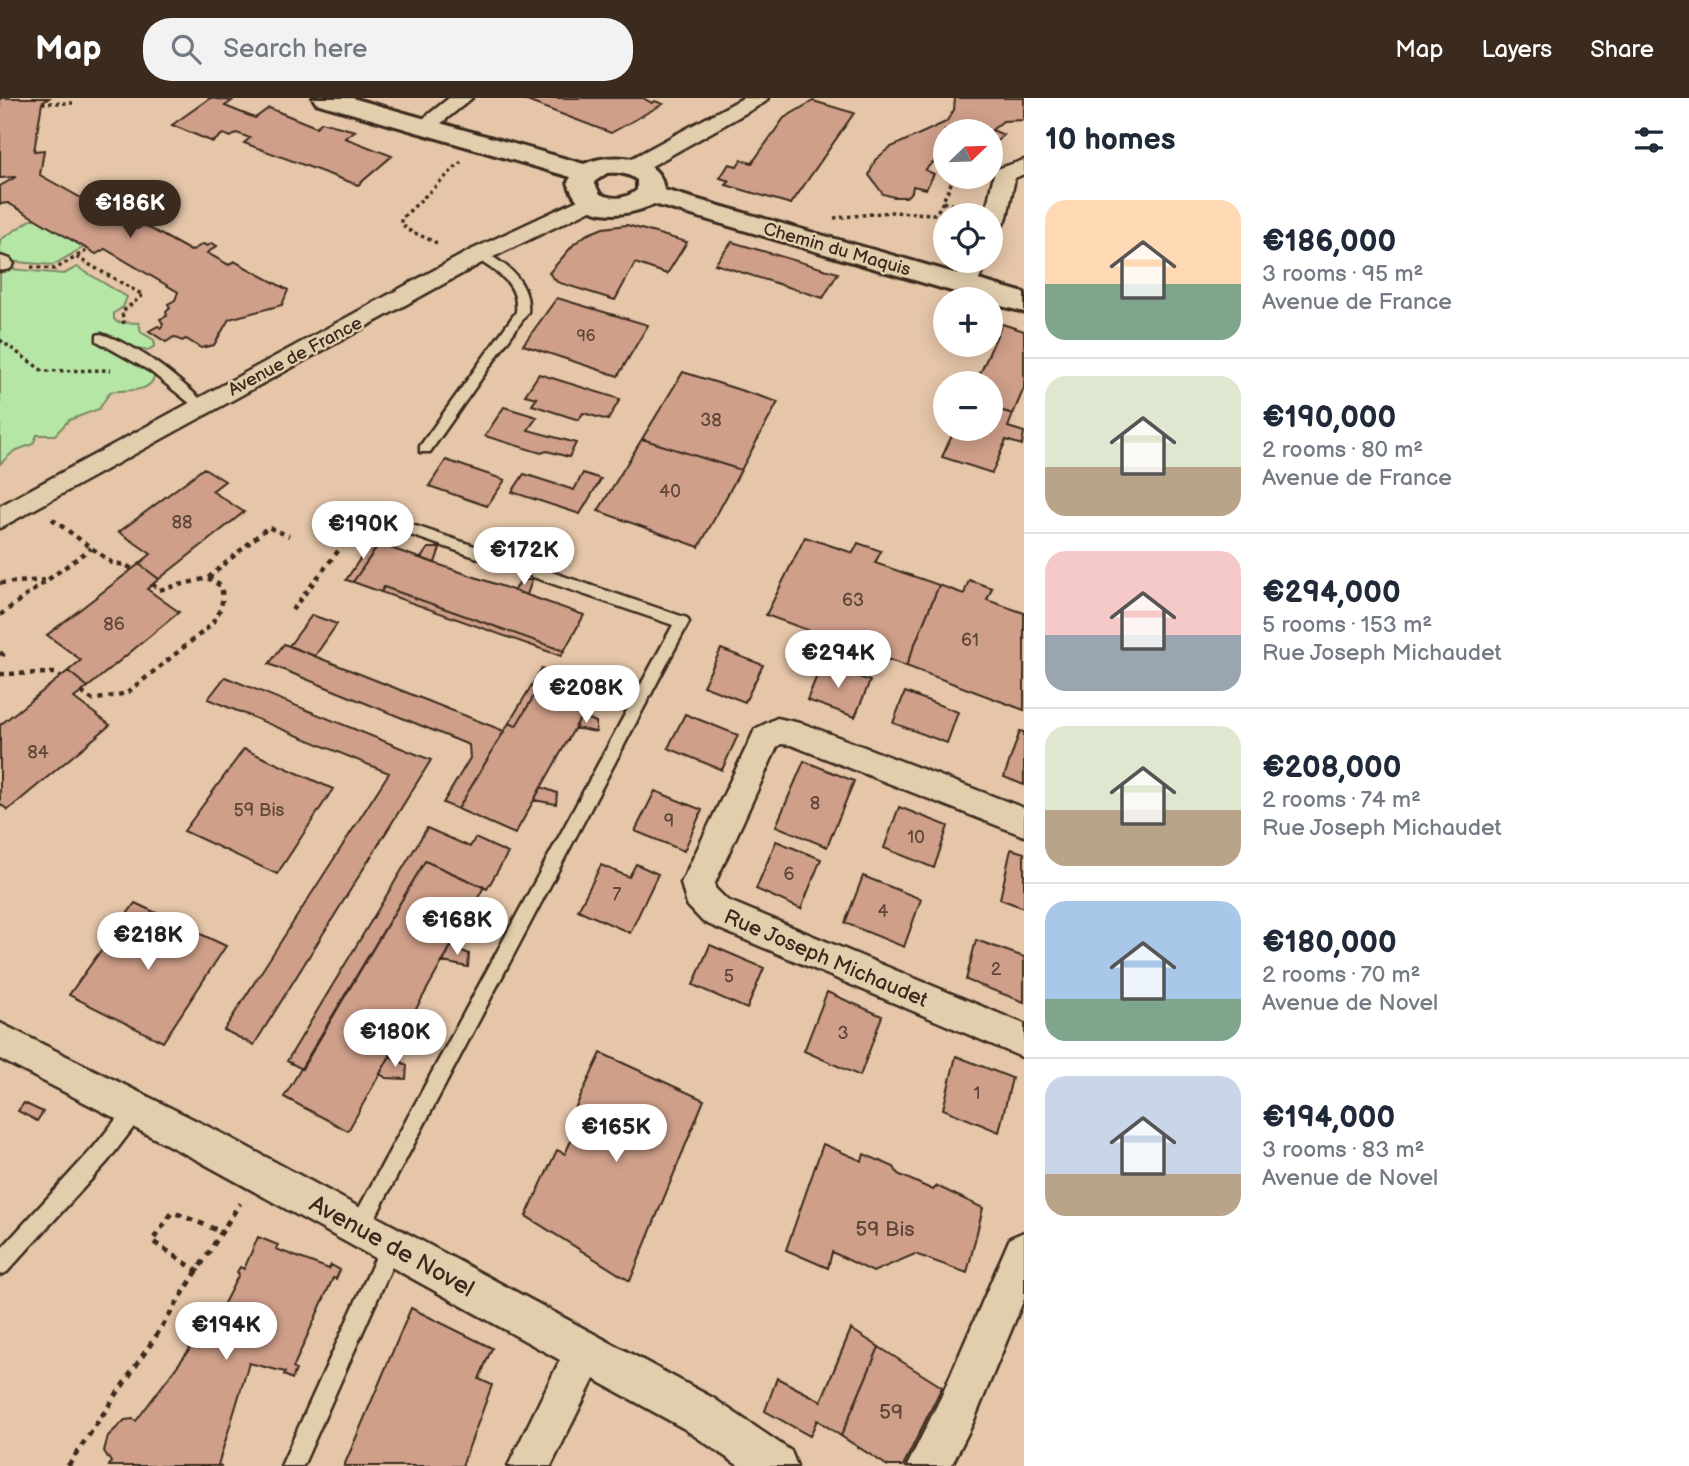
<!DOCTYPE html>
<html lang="en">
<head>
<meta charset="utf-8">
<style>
  :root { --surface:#fff; --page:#f2f2f3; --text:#1f2937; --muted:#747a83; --line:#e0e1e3; --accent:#3b2a1e }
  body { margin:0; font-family:"Balsamiq Sans",sans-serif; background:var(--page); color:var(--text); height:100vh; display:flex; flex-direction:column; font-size:26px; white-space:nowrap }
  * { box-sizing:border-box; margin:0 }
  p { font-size:23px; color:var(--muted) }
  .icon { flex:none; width:38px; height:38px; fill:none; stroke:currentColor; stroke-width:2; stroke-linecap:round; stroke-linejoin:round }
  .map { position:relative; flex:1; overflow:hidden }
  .side { display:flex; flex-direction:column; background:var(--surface); width:665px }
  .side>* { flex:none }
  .needle { width:46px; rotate:67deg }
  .fabs { position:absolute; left:933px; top:21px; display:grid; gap:14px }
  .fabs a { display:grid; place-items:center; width:70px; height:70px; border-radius:50%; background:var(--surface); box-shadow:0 4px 18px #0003; font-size:35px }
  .price { position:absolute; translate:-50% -60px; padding:0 16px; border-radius:24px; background:#fff; color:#222; font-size:23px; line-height:46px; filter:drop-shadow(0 2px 4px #0008) }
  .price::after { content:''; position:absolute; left:50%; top:42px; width:21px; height:16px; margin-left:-10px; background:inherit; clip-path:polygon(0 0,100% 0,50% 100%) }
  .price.active { background:var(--accent); color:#fff }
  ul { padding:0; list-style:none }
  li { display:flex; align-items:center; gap:21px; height:175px; padding:0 21px }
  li+li { border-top:2px solid var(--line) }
  li span { display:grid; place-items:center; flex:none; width:196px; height:140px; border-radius:21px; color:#555 }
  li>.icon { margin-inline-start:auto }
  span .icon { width:84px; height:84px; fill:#fffc; stroke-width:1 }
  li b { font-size:30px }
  h2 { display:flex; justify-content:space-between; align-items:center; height:84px; padding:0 21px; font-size:30px }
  header { display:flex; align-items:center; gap:42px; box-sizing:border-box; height:98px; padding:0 35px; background:var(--accent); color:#fff }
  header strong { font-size:33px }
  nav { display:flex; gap:38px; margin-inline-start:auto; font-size:24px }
  .search { width:490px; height:63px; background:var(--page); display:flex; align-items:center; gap:18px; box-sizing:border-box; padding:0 24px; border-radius:28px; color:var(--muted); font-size:26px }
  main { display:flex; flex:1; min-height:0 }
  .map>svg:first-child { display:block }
</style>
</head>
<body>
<header>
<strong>Map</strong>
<div class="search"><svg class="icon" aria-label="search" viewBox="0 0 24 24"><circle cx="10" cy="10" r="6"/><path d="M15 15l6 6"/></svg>Search here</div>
<nav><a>Map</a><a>Layers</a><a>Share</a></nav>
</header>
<main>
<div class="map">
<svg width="1024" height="1368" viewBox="0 0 1024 1368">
  <rect width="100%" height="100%" fill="#e5c6a9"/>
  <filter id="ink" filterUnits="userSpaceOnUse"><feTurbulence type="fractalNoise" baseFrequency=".0143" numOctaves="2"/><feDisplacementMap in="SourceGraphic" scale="14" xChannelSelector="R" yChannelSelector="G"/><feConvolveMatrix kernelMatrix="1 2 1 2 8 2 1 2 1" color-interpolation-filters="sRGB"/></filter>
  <g filter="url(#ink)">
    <path fill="#b5e6a6" stroke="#788862" stroke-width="2" d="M34,120l50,29 -31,18 -48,-4 -5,-4v-17z
      M77,169l50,30 -4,10 -9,6v6l3,3 22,1 2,9 13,8 1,6 -7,4 -46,-9 9,10 44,22c-3,22 -28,16 -45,19l-11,17 -30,11 -14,15h-18l-4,9 -19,7 -14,13v-196l64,6z"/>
    <path fill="#cf9f8a" stroke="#3b2a1e" stroke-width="2" d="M0,0h49l-7,5 -8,48 10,-1 -4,25 97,54 7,-4 47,26 12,-7 4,2 5,-3 5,3 -10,7 22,12 5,-4 54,29 -6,15 -53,14 -15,26 -13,3 -15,-9 -4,2 -8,-4 -8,5 -17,-11 9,-5 3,2 2,-4 -3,-5 7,-3 -1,-4 4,-4 -2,-4 7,-4 3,-8 -73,-43 -9,5 -88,-51 -8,1v-18l16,-9 -16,1z
      M210,0l22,3 -7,5 30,12 14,-10 47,19 6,-5 33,9 -10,7 47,18 -34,29 -114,-42 6,-5 -13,-5 -6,4 -8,-3 -10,8 -41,-17z
      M519,0h124l9,5 3,-2 8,3 -52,29z
      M1024,0v22l-21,1 -11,9 12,5 -13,11 -1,-15h-45v29l-13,3 -7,7 9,4 -8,15 -13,-3 -1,6 -6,5h-12l-11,-3 -14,-19 6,-15 14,-12 57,-26 8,-12 1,-12z
      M813,3l41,12 -63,91 -65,-19 4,-4 -10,-3 9,-14 8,2 4,-6 11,3 32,-45z
      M627,127l60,17 -20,32 -32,-11 -20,37 -58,-18 -8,-9 25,-29 12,-9 17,-7z
      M732,144l106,31 -15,25 -108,-34z
      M557,200l91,27 -30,51 -95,-31z
      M1002,226l22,7v57l-11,26 -23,-7v-24h-14z
      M683,274l95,30 -37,68 -99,-31z
      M539,276l81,25 -12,21 -25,-7 -4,7 -47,-15 5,-7 -12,-3z
      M504,309l33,10 -9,13 48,13 -7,14 -22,-6 -6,2 -56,-17z
      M990,309l23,7 -5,13 16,5 -2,13 -16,-5 -14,33 -50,-16 13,-28h35z
      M642,341l99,31 -42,77 -101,-36z
      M446,362l59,20 -18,26 -58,-20z
      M204,370l21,13 -13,10 32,21 -85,67 -20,-15 12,-10 -32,-22z
      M583,375l18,6 -21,35 -68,-22 12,-18 50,16z
      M805,439l48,16 5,-10 23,8 -6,12 64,22 -33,81 -140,-51z
      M372,443l7,3 -26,38 -7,-2z
      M379,446l148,51 57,20 -20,36 -180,-64 -3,5 -28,-10z
      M428,450h12l-5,15 -14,-5z
      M139,466l20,15 -12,10 32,23 -91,75 -20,-16 13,-11 -34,-25z
      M521,482h11l-5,15 -13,-4z
      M969,482l23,8 -5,12 37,13v97l-118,-44 33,-81 25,9z
      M384,489l180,64 -3,5 -180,-64z
      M312,517l25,9 -22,32 -26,-10z
      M284,546l220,87 -46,78 -15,-6 27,-45 -1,-13 -200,-81z
      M721,551l42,16 -18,37 -42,-16z
      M822,565l48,18 -15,36 -48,-17z
      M542,570l7,3 -33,55 -7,-3z
      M68,573l20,16 -14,11 36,27 -102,85 -8,-6v-79z
      M549,573l47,19 -81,144 -57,-25 51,-86 7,3z
      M225,579l206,83 -177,285 -30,-15 165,-257 -181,-74z
      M905,594l53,20 -11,31 -54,-20z
      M685,616l53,21 -16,35 -54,-22z
      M581,618l15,6v10l-21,-4z
      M1020,633l4,1v53l-20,-8z
      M244,651l89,40 -56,85 -93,-43z
      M804,663l50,20 -27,66 -51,-21z
      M541,689l16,6 -1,11 -22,-4z
      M655,693l47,19 -18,41 -49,-20z
      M899,709l49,19 -14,42 -50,-20z
      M427,730l43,19 5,-9 33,15 -21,36 -62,-28 -123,208 -15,-8z
      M776,743l45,18 -20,50 -45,-20z
      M1011,751l13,4v55l-24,-9z
      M425,763l59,26 -136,244 -64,-34z
      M636,766l22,10 -28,59 -52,-23 23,-45 28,12z
      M863,778l58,23 -17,48 -59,-24z
      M135,805l91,43 -63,96 -94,-47z
      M976,842l48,17v45l-58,-22z
      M710,847l54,23 -17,41 -54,-24z
      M451,848l18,8 -1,13 -25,-5z
      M827,894l55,24 -22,60 -56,-25z
      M601,955l103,47 -74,181 -104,-65 31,-66 8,4 14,-31 -9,-4z
      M390,958l17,9 -1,14 -20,-1 -6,-4z
      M956,958l56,22 -13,54 -56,-23z
      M24,1005l19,9 -6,9 -19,-10z
      M823,1046l39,17 2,-7 30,13 4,7 35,16 4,-4 46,22 -16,65 -52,-19 -42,18 -41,-20 -4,16 -42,-18z
      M258,1139l20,8 -2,4 53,20 2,-4 9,5 -4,9 -3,-1 -40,90 3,2 -4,9 -8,-4 1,-3 -36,-9 -31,102 4,1h-113l2,-4 -7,-11 4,-15 17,-16 8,-1 3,2 53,-71 2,-12 9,-8 4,-11 6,-3 7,1 22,-43 -2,-2 3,-5 4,2z
      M411,1210l81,40 -13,31 13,6 -30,81h-118z
      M851,1231l28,18 -38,89 -24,-16 -7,16 -45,-25 12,-33 44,23z
      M879,1249l63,40 -39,79h-15l-47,-30z"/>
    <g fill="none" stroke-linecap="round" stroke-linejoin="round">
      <defs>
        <path id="lane" d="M479,153c26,9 52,32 49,61l-98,140h-10v-6l96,-134c3,-29 -19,-40 -41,-54l-2,-3z
          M101,236c39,12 74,42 104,69v6h-8l-47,-38 -53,-30v-6z
          M395,421l292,99 2,4 -323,613 -7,3 -7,-3 -3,-7 3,-7 321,-596 -283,-97 -2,-4 2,-4z
          M136,1002l7,3 2,6 -2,6 -35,46 -101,111 -7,3v-25l94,-103 35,-44z
          M391,1138l7,3 3,7 -98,220h-22l103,-227z"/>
        <path id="street" d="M449,0h23l-39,32h-14l-3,-4 3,-4z
          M743,0h25l-3,4 -124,70h-16l-3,-5 3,-5z
          M1024,62v14l-9,4 -8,39 -9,16 -8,2v-20h-5l9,-41 3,-5z
          M593,95l8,2 3,5 -3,5 -114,55 -487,268v-22l471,-256z
          M0,158l10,3 4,5 -4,5 -10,2z
          M963,163h24l-13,30 -8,2 -8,-2 -4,-5z
          M777,620l27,6 220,84v28l-233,-91 -10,-1 -4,3 -62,136v5l12,12 297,124v34l-321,-136 -16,-17 -6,-22 70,-145 4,-9z
          M0,925l225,112 488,263 78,53 6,15h-58l-56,-38 -89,-49 -43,87h-43l52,-106 -361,-199 -199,-102z
          M1024,1134v67l-52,126 -21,41h-44l35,-71 68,-157z"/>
        <path id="secondary" d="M313,0h39l232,66c26,-12 77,-10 80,26l360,103v19l-34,-9v-4h-11l-325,-95c-30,15 -76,17 -86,-22l3,-5 -255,-74zM607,75c10,-1 21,0 30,7v10c-11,9 -24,10 -37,4l-6,-12z"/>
      </defs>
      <use href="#lane" stroke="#3b2a1e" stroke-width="5"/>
      <use href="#street" stroke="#3b2a1e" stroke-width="5"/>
      <use href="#secondary" stroke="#3b2a1e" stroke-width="6"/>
      <path stroke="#3b2a1e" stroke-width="3.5" stroke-dasharray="3.5 3.5" stroke-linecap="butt" d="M42,5h31
        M945,74l-3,1 3,3
        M943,104l27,7
        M834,120l57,-6 43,2 6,-6 12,-27 -6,-4
        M129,127l21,-17
        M437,145l-29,-13 -7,-7v-4l60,-57
        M77,158l11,-6
        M31,169l24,2 21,-12 67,38 -21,17 2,13
        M0,242l43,31 68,-1"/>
      <path stroke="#3b2a1e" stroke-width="4.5" stroke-dasharray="5 5" stroke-linecap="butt" d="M52,421l60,44 14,2 6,4
        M0,485l47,-3
        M152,486l7,6 49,-12 60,-51 21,9
        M292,512l61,-78 21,-8
        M0,517l91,-67
        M0,554l3,3 -3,2
        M0,576l55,-1 5,4
        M81,594l12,8 34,-7 83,-67c10,-13 15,-24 11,-40l-13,-8"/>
      <path stroke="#3b2a1e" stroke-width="5" stroke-dasharray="6 6" stroke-linecap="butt" d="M199,1174l-47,-31 21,-29 49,20
        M68,1368l88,-130 84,-133"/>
      <use href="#lane" fill="#e2cead" fill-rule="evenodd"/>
      <use href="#street" fill="#e2cead" fill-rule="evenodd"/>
      <use href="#secondary" fill="#e2cead" fill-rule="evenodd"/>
    </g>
  </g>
  <g text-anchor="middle" stroke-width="5" stroke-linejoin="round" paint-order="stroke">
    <g font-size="16" fill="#604739">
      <text x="586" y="243">96</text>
    </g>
    <g font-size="18" fill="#3b2a1e" stroke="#e2cead">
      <text transform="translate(837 151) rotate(16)" y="6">Chemin du Maquis</text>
      <text transform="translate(295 258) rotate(-28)" y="6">Avenue de France</text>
    </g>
    <g font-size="18" fill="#604739">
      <text x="711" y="328">38</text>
      <text x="670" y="399">40</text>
      <text x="182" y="430">88</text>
      <text x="853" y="508">63</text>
      <text x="114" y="532">86</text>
      <text x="970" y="548">61</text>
      <text x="38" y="660">84</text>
      <text x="815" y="711">8</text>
      <text x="259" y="718">59 Bis</text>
      <text x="669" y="729">9</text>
      <text x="916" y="745">10</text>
      <text x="789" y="782">6</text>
      <text x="617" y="802">7</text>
      <text x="883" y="819">4</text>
      <text x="996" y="877">2</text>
      <text x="729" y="884">5</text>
      <text x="843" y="941">3</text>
      <text x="977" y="1001">1</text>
    </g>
    <g font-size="21" fill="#3b2a1e" stroke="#e2cead">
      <text transform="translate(826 860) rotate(23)" y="7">Rue Joseph Michaudet</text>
    </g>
    <g font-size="21" fill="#604739">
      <text x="885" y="1138">59 Bis</text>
      <text x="891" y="1321">59</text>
    </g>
    <g font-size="24" fill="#3b2a1e" stroke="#e2cead">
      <text transform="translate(392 1148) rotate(29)" y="8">Avenue de Novel</text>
    </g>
  </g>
</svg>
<div class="fabs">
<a><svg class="needle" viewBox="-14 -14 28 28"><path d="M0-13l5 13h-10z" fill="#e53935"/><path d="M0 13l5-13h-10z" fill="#747a83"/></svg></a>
<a><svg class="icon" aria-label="locate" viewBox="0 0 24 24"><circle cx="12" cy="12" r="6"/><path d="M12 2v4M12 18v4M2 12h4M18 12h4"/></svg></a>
<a>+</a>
<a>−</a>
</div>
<b class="price active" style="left:130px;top:142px">€186K</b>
<b class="price" style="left:363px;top:463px">€190K</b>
<b class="price" style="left:524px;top:489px">€172K</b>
<b class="price" style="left:838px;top:592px">€294K</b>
<b class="price" style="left:586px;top:627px">€208K</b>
<b class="price" style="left:457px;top:859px">€168K</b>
<b class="price" style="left:148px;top:874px">€218K</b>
<b class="price" style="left:395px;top:971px">€180K</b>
<b class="price" style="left:616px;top:1066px">€165K</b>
<b class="price" style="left:226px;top:1264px">€194K</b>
</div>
<section class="side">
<h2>10 homes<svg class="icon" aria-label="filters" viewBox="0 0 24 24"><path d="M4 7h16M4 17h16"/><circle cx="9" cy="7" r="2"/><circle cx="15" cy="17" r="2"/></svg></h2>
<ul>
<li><span style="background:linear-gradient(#ffd9b3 60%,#7fa58c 0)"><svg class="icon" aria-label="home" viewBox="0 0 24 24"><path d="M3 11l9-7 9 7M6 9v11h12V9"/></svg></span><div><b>€186,000</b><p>3 rooms · 95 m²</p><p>Avenue de France</p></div></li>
<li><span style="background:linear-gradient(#dfe7d0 65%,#b9a48a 0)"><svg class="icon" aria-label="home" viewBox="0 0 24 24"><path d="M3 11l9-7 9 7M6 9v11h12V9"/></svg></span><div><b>€190,000</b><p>2 rooms · 80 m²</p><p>Avenue de France</p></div></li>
<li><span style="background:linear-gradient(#f6c9c9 60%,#9aa5b1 0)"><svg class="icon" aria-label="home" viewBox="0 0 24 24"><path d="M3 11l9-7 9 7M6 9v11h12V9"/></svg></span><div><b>€294,000</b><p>5 rooms · 153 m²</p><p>Rue Joseph Michaudet</p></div></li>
<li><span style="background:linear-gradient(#dfe7d0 60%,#b9a48a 0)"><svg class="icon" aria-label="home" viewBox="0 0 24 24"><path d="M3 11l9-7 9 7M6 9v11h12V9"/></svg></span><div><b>€208,000</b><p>2 rooms · 74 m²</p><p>Rue Joseph Michaudet</p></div></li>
<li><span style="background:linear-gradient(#a9c7e8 70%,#7fa58c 0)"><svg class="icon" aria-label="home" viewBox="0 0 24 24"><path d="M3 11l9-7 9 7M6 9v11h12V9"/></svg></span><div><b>€180,000</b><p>2 rooms · 70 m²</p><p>Avenue de Novel</p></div></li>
<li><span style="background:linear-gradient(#c9d6e8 70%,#b9a48a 0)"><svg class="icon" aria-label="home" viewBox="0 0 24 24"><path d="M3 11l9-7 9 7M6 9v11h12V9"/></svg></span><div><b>€194,000</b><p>3 rooms · 83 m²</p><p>Avenue de Novel</p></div></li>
</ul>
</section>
</main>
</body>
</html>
